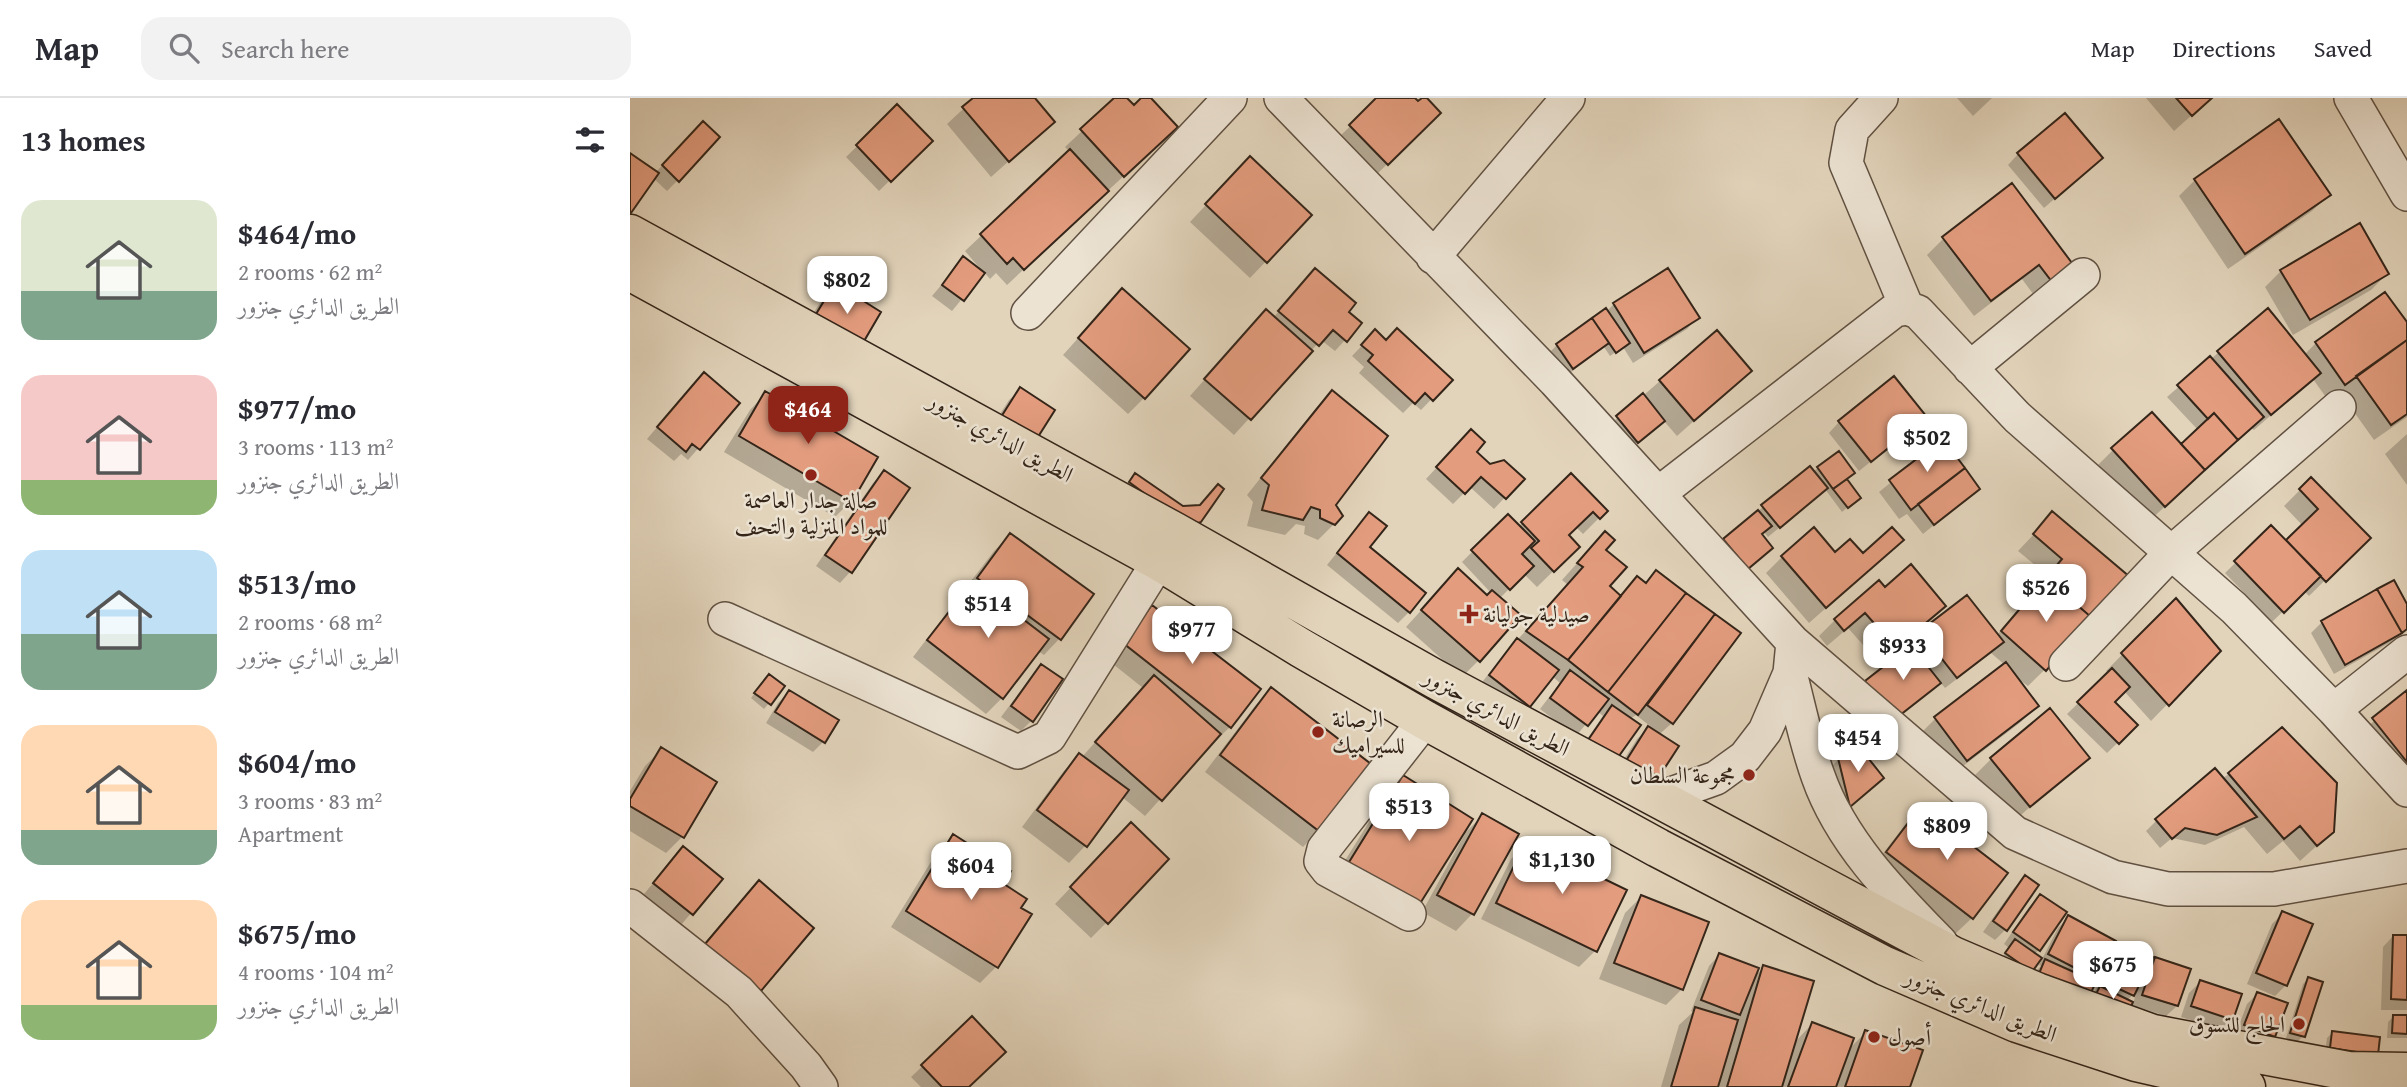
<!DOCTYPE html>
<html lang="en">
<head>
<meta charset="utf-8">
<style>
  :root { --surface:#fff; --page:#f2f2f3; --text:#2b2b33; --muted:#7c7c81; --line:#e1e1e2; --accent:#8f2418 }
  body { margin:0; font-family:"Gentium Book Plus",Amiri,serif; background:var(--page); color:var(--text); height:100vh; display:flex; flex-direction:column; font-size:26px; white-space:nowrap }
  * { box-sizing:border-box; margin:0 }
  p { font-size:23px; color:var(--muted) }
  .icon { flex:none; width:38px; height:38px; fill:none; stroke:currentColor; stroke-width:2; stroke-linecap:round; stroke-linejoin:round }
  .map { position:relative; flex:1; overflow:hidden }
  .sheet { display:flex; flex-direction:column; background:var(--surface); width:630px }
  .sheet>* { flex:none }
  .price { position:absolute; translate:-50% -60px; padding:0 16px; border-radius:14px; background:#fff; color:#222; font-size:23px; line-height:46px; filter:drop-shadow(0 2px 4px #0008) }
  .price::after { content:''; position:absolute; left:50%; top:42px; width:21px; height:16px; margin-left:-10px; background:inherit; clip-path:polygon(0 0,100% 0,50% 100%) }
  .price.on { background:var(--accent); color:#fff }
  ul { padding:0; list-style:none }
  li { display:flex; align-items:center; gap:21px; height:175px; padding:0 21px }
  li span { display:grid; place-items:center; flex:none; width:196px; height:140px; border-radius:21px; color:#555 }
  li>.icon { margin-inline-start:auto }
  span .icon { width:84px; height:84px; fill:#fffc; stroke-width:1 }
  li b { font-size:30px }
  h2 { display:flex; justify-content:space-between; align-items:center; height:84px; padding:0 21px; font-size:30px }
  header { display:flex; align-items:center; gap:42px; box-sizing:border-box; height:98px; padding:0 35px; background:var(--surface); border-bottom:2px solid var(--line) }
  header strong { font-size:33px }
  nav { display:flex; gap:38px; margin-inline-start:auto; font-size:24px }
  .search { width:490px; height:63px; background:var(--page); display:flex; align-items:center; gap:18px; box-sizing:border-box; padding:0 24px; border-radius:21px; color:var(--muted); font-size:26px }
  main { display:flex; flex:1; min-height:0 }
  .map>svg:first-child { display:block }
</style>
</head>
<body>
<header>
<strong>Map</strong>
<div class="search"><svg class="icon" aria-label="search" viewBox="0 0 24 24"><circle cx="10" cy="10" r="6"/><path d="M15 15l6 6"/></svg>Search here</div>
<nav><a>Map</a><a>Directions</a><a>Saved</a></nav>
</header>
<main>
<section class="sheet">
<h2>13 homes<svg class="icon" aria-label="filters" viewBox="0 0 24 24"><path d="M4 7h16M4 17h16"/><circle cx="9" cy="7" r="2"/><circle cx="15" cy="17" r="2"/></svg></h2>
<ul>
<li><span style="background:linear-gradient(#dfe7d0 65%,#7fa58c 0)"><svg class="icon" aria-label="home" viewBox="0 0 24 24"><path d="M3 11l9-7 9 7M6 9v11h12V9"/></svg></span><div><b>$464/mo</b><p>2 rooms · 62 m²</p><p>الطريق الدائري جنزور</p></div></li>
<li><span style="background:linear-gradient(#f6c9c9 75%,#8fb573 0)"><svg class="icon" aria-label="home" viewBox="0 0 24 24"><path d="M3 11l9-7 9 7M6 9v11h12V9"/></svg></span><div><b>$977/mo</b><p>3 rooms · 113 m²</p><p>الطريق الدائري جنزور</p></div></li>
<li><span style="background:linear-gradient(#bfe0f5 60%,#7fa58c 0)"><svg class="icon" aria-label="home" viewBox="0 0 24 24"><path d="M3 11l9-7 9 7M6 9v11h12V9"/></svg></span><div><b>$513/mo</b><p>2 rooms · 68 m²</p><p>الطريق الدائري جنزور</p></div></li>
<li><span style="background:linear-gradient(#ffd9b3 75%,#7fa58c 0)"><svg class="icon" aria-label="home" viewBox="0 0 24 24"><path d="M3 11l9-7 9 7M6 9v11h12V9"/></svg></span><div><b>$604/mo</b><p>3 rooms · 83 m²</p><p>Apartment</p></div></li>
<li><span style="background:linear-gradient(#ffd9b3 75%,#8fb573 0)"><svg class="icon" aria-label="home" viewBox="0 0 24 24"><path d="M3 11l9-7 9 7M6 9v11h12V9"/></svg></span><div><b>$675/mo</b><p>4 rooms · 104 m²</p><p>الطريق الدائري جنزور</p></div></li>
</ul>
</section>
<div class="map">
<svg width="1777" height="989" viewBox="0 0 1777 989">
  <rect width="100%" height="100%" fill="#e2d4bb"/>
  <filter id="stains"><feTurbulence type="fractalNoise" baseFrequency=".00286" numOctaves="4"/><feColorMatrix values="0 0 0 0 .2 0 0 0 0 .09 0 0 0 0 .02 0 0 0 .5 -.17"/></filter>
  <radialGradient id="worn" r=".72"><stop offset=".6" stop-color="#630" stop-opacity="0"/><stop offset="1" stop-color="#630" stop-opacity=".3"/></radialGradient>
  <path fill="#0003" fill-rule="evenodd" d="M345,0h58l20,24 -62,55 -44,-53z
    M487,0h8l9,10 10,-10h4l11,45 -152,142 -11,-12 -6,6 -6,-7 -32,39 -20,-15 32,-38 17,14 1,-1 -17,-20 105,-99 -5,-5z
    M749,0h34l5,6 7,-6 14,15 -68,67 -37,-38z
    M1327,0h35l-19,18z
    M1516,0h65l-37,33z
    M267,9l33,34 -51,50 -33,-34z
    M62,36l-14,46 -11,11 -14,-13 -23,32v-55l25,18z
    M1388,56l72,14 -46,40 -36,-43z
    M604,77l76,40 -60,63 -60,-56z
    M1565,82l134,15 -17,16 -84,58 -49,-73z
    M1382,88l47,101 -20,15 -17,-23 -48,37 -47,-61 16,-16z
    M1651,173l106,3 -16,16 -78,45 -28,-48z
    M674,183l42,31 -1,28 -10,11 -14,-11 -87,95 -44,-39 60,-68 23,-10z
    M205,187l12,72 -44,-27 21,-34z
    M1755,196l22,31v92l-33,23 -35,-49 -11,9 -15,-21 -59,51 -3,-2 -103,94 -51,-56 16,-16 68,-4 17,-16 -31,-33 52,-45 85,3 12,-12z
    M984,206l83,14 -10,11 -54,34 -10,-16 -13,9 -6,-9 -42,32 -16,-23 11,-11 48,-34 1,1z
    M476,209l38,91 -16,16 -65,-59z
    M745,234l11,10 64,38 -29,30 -8,-7 -10,10 -44,-40 5,-6 -12,-11z
    M1120,273l-73,65 -14,-16 -37,32 -20,-24 54,-47z
    M63,287l45,18 -50,57 -7,-6 -7,7 -27,-22z
    M390,292l32,21 -61,17 18,-28z
    M702,294l2,132 -16,16 -14,-6 1,-8 -9,-2 -11,11 -38,-9 6,-24 -6,-7 69,-87z
    M136,295l85,108 -16,16 -111,-65 26,-42z
    M1209,324l74,6 -54,43 -30,-38z
    M1777,336v51l-22,-31z
    M1312,343l36,48 -55,45 -16,-20 -8,5 -20,-27z
    M830,344l30,24 32,13 -28,30 -24,-22 -17,17 -27,-25z
    M1188,370l27,11 14,19 -17,14 -17,-23 -57,48 -4,-5 -3,3 10,13 -35,31 -23,-28 50,-44z
    M254,374l-34,100 -10,11 -24,-17 57,-83z
    M505,377l65,46 -76,-35z
    M941,377l35,36 -23,23 -7,-7 -9,9 11,11 -41,40 -13,-13 -25,25 -20,61 -17,17 -56,-50 52,-57 29,27 4,-4 -29,-31 46,-46 10,11z
    M1681,381l57,59 -59,58 -5,-5 -32,31 -47,-49 46,-45 15,14 17,-16 -19,-20z
    M1423,416l81,69 -106,103 -14,-10 23,30 -16,16 -71,54 -31,-41 16,-16 70,-54 -14,-12 -46,35 -5,-6 -57,47 -27,-36 57,-47 -2,-3 11,-11 75,3 51,-59 -30,-25z
    M729,427l8,23 42,64 -11,11 -71,-58z
    M380,437l50,103 -16,17 -6,-4 -36,47 -16,16 -73,-57 81,-106z
    M959,452h15l4,36 11,11 18,-19 73,43 28,12 -66,90 -58,52 23,-36 13,-13 -14,-11 -60,40 27,-39 -6,-5 -21,25 -36,-27 20,-26 -8,-7 -34,41 -39,-31 28,-35 61,-66 -6,-5z
    M1205,456l50,2 -76,67 -43,-50 16,-16z
    M1255,492l42,32 -48,41 -31,-35 -21,18 -8,-10 16,-16z
    M1546,502l43,51 -68,70 -27,-30 -11,11 23,23 -29,28 -40,-39 42,-41 -3,-2z
    M1777,509v23l-18,13 -55,31 -23,-41 11,-11z
    M506,526l94,103 -17,16 -1,-1 -67,74 -23,-19 -37,49 -16,17 -47,-36 41,-55 16,-17 3,2 61,-69 -35,-28z
    M412,568l-10,54 -11,11 -20,-14 30,-40z
    M134,583l19,6 -19,22 -13,-11z
    M641,592l48,141 -16,16 -98,-75 50,-66z
    M159,594l34,50 -10,10 -47,-29 12,-20z
    M1777,594v84l-50,-40z
    M31,652l21,87 -16,16 -36,-22v-40l15,-25z
    M1457,659l-74,65 -38,-47 16,-16z
    M1209,661l32,29 -32,28 -11,-46z
    M1599,676l104,57 -33,30 -17,-20 -16,13 -23,-27 -39,18 -33,-7 -12,10 -14,-17 11,-11z
    M773,679l12,132 -84,-26 56,-90z
    M1291,711l51,109 -17,16 -84,-65 34,-44z
    M853,717l33,19 -44,80 -16,17 -34,-19 44,-80z
    M323,738l49,48 17,24 10,7 -33,52 -16,16 -89,-56 46,-75z
    M485,743l-8,81 -16,16 -36,-34z
    M897,745l68,108 -16,16 -98,-48 30,-60z
    M43,761l47,20 -39,46 -37,-31z
    M1395,779l-20,53 -10,10 -12,-8 31,-44z
    M1410,798l-1,54 -5,4 -4,17 -29,-12 8,-11 -5,-4 25,-37z
    M1011,799l41,92 -16,16 -67,-26 26,-66z
    M1653,815l3,72 -11,11 -28,-12 25,-60z
    M1439,819l26,61 -4,4 -56,-10 6,-6 -2,-1 19,-37z
    M1763,838l14,1v73h-26l2,-63z
    M1492,847l24,23 9,-9 22,47 -11,10 -72,-23 17,-37zM1507,892l-4,14 -6,-3z
    M1089,857l34,23 11,-11 29,77 19,-20 36,26 18,-18 42,55h-247l18,-62 14,-13 -2,-1 18,-45z
    M1678,881l-5,57 -5,5 -12,-3 17,-54z
    M1570,884l32,37 -11,11 -40,-13 8,-24z
    M1627,896l16,42 -10,11 -28,-11 12,-32z
    M1763,919h14v21h-20l1,-16z
    M342,921l-5,68h-46l-10,-10z
    M1702,935l39,26 -46,-6 2,-15z"/>
  <path fill="#e39c7e" stroke="#342519" stroke-width="2" d="M343,0h62l20,24 -46,40 -47,-55z
    M484,0h13l7,7 7,-7h10l27,29 -54,50 -44,-48z
    M746,0h39l3,3 4,-3h5l14,15 -53,52 -39,-40z
    M1546,0h36l-20,18z
    M267,6l36,37 -42,41 -35,-37z
    M1435,15l38,45 -48,41 -38,-46z
    M1649,21l52,76 -86,59 -51,-75z
    M73,23l17,16 -41,45 -17,-17z
    M440,51l39,42 -85,79 -11,-12 -6,6 -27,-30z
    M0,55l29,20 -28,40 -1,-1z
    M620,58l62,59 -45,48 -62,-59z
    M1382,85l66,88 -22,16 -17,-22 -48,36 -49,-64z
    M1730,125l29,51 -79,46 -30,-50z
    M333,158l22,17 -21,28 -22,-16z
    M685,170l41,35 -7,9 13,11 -15,19 -14,-12 -14,16 -41,-35z
    M1038,170l32,50 -56,35 -31,-50z
    M205,185l46,29 -21,36 -47,-29z
    M492,190l68,61 -45,50 -67,-61z
    M1755,194l22,30v18l-62,45 -30,-43z
    M976,210l24,35 -14,10 -24,-35z
    M1638,210l53,65 -50,42 -54,-64z
    M636,211l47,42 -62,69 -47,-41z
    M962,220l17,25 -36,26 -17,-25z
    M767,230l56,52 -20,21 -8,-8 -10,11 -47,-43 5,-6 -12,-10 14,-16 11,11z
    M1087,232l35,41 -58,50 -35,-41z
    M1777,242v74l-16,11 -35,-49z
    M1580,258l54,61 -26,23 -24,-27 -6,6 -31,-34z
    M74,274l36,31 -40,47 -8,-6 -6,8 -29,-25z
    M1264,278l33,41 -56,45 -33,-41z
    M390,289l35,23 -19,30 -35,-23z
    M702,292l56,46 -52,69 7,11 -8,9 -15,-7v-8l-9,-3 -8,13 -41,-10 7,-25 -8,-7z
    M135,293l113,66 -26,45 -113,-66z
    M1013,295l22,28 -27,22 -22,-27z
    M1522,314l53,58 -40,37 -54,-59z
    M1584,315l24,27 -33,30 -24,-26z
    M841,331l14,13 -8,10 13,12 14,-4 21,19 -19,20 -25,-22 -16,17 -29,-27z
    M1313,341l22,29 -54,42 -22,-30z
    M1209,353l16,22 -22,16 -16,-22z
    M1180,368l18,22 -48,40 -19,-23z
    M1335,370l15,21 -46,36 -16,-21z
    M254,372l26,18 -58,85 -27,-18z
    M505,375l48,33 17,-1 18,-21 6,5 -23,33 -12,4 -60,-44z
    M941,375l37,38 -8,8 -7,-7 -24,23 11,12 -26,25 -23,-24 8,-7 -18,-19z
    M1681,379l60,61 -45,44 -40,-42 32,-31 -19,-20z
    M1217,381l14,19 -13,10 -15,-19z
    M1128,412l14,16 -10,8 11,14 -25,21 -25,-30z
    M1422,413l85,72 -46,34 -45,-39 16,-19 -29,-25z
    M739,414l18,14 -17,21 56,46 -16,20 -73,-60z
    M878,416l27,27 -13,13 12,12 -24,24 -39,-40z
    M1641,427l50,51 -37,37 -50,-52z
    M1184,429l21,25 15,-13 13,14 29,-26 12,13 -78,68 -45,-52z
    M975,433l10,9 -9,10 21,17 -17,19 11,10 -53,64 -42,-29 57,-64 -6,-4z
    M380,435l84,61 -33,46 -84,-62z
    M1281,466l35,42 -50,42 -31,-35 -21,18 -10,-12 45,-39 6,7z
    M828,470l29,27 5,-5 29,25 -41,47 -59,-52z
    M1026,472l30,23 -78,99 -40,-32 69,-84 9,7z
    M1416,480l45,39 -45,54 -45,-40z
    M1764,482l13,24v25l-5,4 -25,-44z
    M343,483l76,58 -46,60 -76,-59z
    M1747,491l25,44 -57,32 -24,-44z
    M1056,495l29,21 -77,101 -30,-23z
    M1337,497l37,47 -47,36 -37,-47z
    M1546,500l45,53 -52,55 -48,-53z
    M522,507l109,84 -30,39 -108,-85z
    M1085,516l26,19 -68,91 -26,-19z
    M887,540l42,32 -29,37 -41,-32z
    M1281,547l30,38 -46,36 -30,-38z
    M1376,564l33,44 -72,55 -33,-44z
    M411,566l22,15 -30,43 -22,-16z
    M1482,570l18,19 -15,15 23,23 -19,19 -42,-42z
    M940,572l39,29 -21,27 -38,-28z
    M139,576l16,12 -14,19 -17,-12z
    M524,577l67,59 -59,67 -67,-59z
    M641,589l100,77 -51,68 -100,-77z
    M159,592l50,30 -14,23 -50,-31z
    M1777,592v72l-35,-44z
    M982,607l29,20 -27,38 -28,-20z
    M1420,610l40,50 -60,49 -40,-49z
    M1018,628l31,20 -24,37 -31,-19z
    M1652,629l55,56 -3,49 -17,14 -17,-20 -16,13 -56,-66z
    M1227,646l27,34 -34,29 -12,-49z
    M31,649l56,35 -33,56 -54,-32v-7z
    M449,655l50,37 -42,57 -50,-37z
    M1585,670l42,49 -40,18 -32,-7 -13,11 -17,-20z
    M773,677l70,44 -57,91 -70,-43z
    M1291,708l87,67 -35,46 -87,-67z
    M852,715l37,21 -45,81 -37,-20z
    M501,724l38,37 -61,65 -38,-37z
    M323,736l58,37 -7,13 23,15 -6,9 11,6 -34,54 -92,-57z
    M896,743l101,49 -30,62 -101,-49z
    M53,748l40,33 -30,36 -40,-32z
    M1395,777l14,10 -32,46 -14,-10z
    M129,782l55,48 -53,63 -56,-47z
    M1410,796l27,18 -27,39 -27,-19z
    M1011,797l68,27 -26,68 -69,-27z
    M1652,813l31,13 -26,62 -31,-13z
    M1438,817l48,26 -20,38 -48,-25z
    M1763,837h14v65l-16,-1z
    M1385,841l27,19 -10,14 -27,-19z
    M1492,845l31,14 -19,39 -30,-14z
    M1089,855l40,15 -19,47 -39,-15z
    M1525,859l36,12 -13,37 -36,-11z
    M1415,861l51,23 -8,17 -50,-23z
    M1133,867l51,16 -32,106h-55z
    M1678,879l15,5 -18,55 -15,-4z
    M1570,882l42,14 -9,26 -42,-14z
    M1470,888l33,16 -6,14 -34,-16z
    M1627,894l31,11 -13,34 -31,-12z
    M1065,909l43,13 -20,67h-47z
    M1763,917h14v19l-15,-1z
    M342,918l34,36 -37,35h-27l-21,-22z
    M1182,924l42,16 -18,49h-48z
    M1235,932l58,20 -13,37h-65z
    M1702,933l48,6 -2,18 -48,-7z"/>
  <g fill="none" stroke-linecap="round" stroke-linejoin="round">
    <defs>
      <path id="minor" d="M651,0l274,283 238,261 -3,31 -25,58 -20,26 -29,21 -56,20
        M1251,0l-29,32 -6,33 61,145
        M1721,0l56,96
        M803,159l135,-159
        M398,215l202,-215
        M1340,270l113,-93
        M1028,396l237,-184 12,-2 11,4 99,105 217,191 100,102 73,80
        M95,521l293,133 31,-15 110,-176
        M1163,544l222,191 98,44 55,12h106l133,-23
        M1436,566l105,-111 168,-146
        M1160,575c9,34 16,70 28,103 23,66 76,119 123,167
        M1704,612l73,-58
        M0,808l109,86 67,74 15,21
        M779,816l-81,-44 -7,-9 3,-12 101,-129"/>
      <path id="major" d="M0,136l545,298 260,147 518,277 84,36 116,42 195,37 59,1
        M0,173l529,290 142,87 124,72 233,128 227,118 132,57 119,39 110,25"/>
    </defs>
    <use href="#minor" stroke="#605142" stroke-width="36"/>
    <use href="#major" stroke="#342519" stroke-width="41"/>
    <use href="#minor" stroke="#ece3d3" stroke-width="33"/>
    <use href="#major" stroke="#e2d4bb" stroke-width="38"/>
  </g>
  <g fill="#8f2418" stroke="#ece3d3" stroke-width="2.5">
    <circle cx="181" cy="377" r="7"/>
    <path d="M835.5 505.5h7v7h7v7h-7v7h-7v-7h-7v-7h7z"/>
    <circle cx="688" cy="634" r="7"/>
    <circle cx="1119" cy="677" r="7"/>
    <circle cx="1669" cy="926" r="7"/>
    <circle cx="1244" cy="939" r="7"/>
  </g>
  <g text-anchor="middle" stroke-width="5" stroke-linejoin="round" paint-order="stroke">
    <g font-size="23" fill="#342519" stroke="#ece3d3">
      <text transform="translate(371 339) rotate(29)" y="8">الطريق الدائري جنزور</text>
      <text transform="translate(867 614) rotate(28)" y="8">الطريق الدائري جنزور</text>
      <text transform="translate(1351 907) rotate(22)" y="8">الطريق الدائري جنزور</text>
    </g>
    <g font-size="23" fill="#342519" stroke="#ece3d3" text-anchor="start">
      <text x="181" y="410" text-anchor="middle">صالة جدار العاصمة<tspan x="181" dy="26">للمواد المنزلية والتحف</tspan></text>
      <text x="853" y="524">صيدلية جوليانة</text>
      <text x="702" y="629">الرصانة<tspan x="702" dy="26">للسيراميك</tspan></text>
      <text x="1105" y="685" text-anchor="end">مجموعة السلطان</text>
      <text x="1655" y="934" text-anchor="end">الحاج للتسوق</text>
      <text x="1258" y="947">أصول</text>
    </g>
  </g>
  <rect width="100%" height="100%" filter="url(#stains)"/>
  <rect width="100%" height="100%" fill="url(#worn)"/>
</svg>
<b class="price" style="left:217px;top:218px">$802</b>
<b class="price on" style="left:178px;top:348px">$464</b>
<b class="price" style="left:1297px;top:376px">$502</b>
<b class="price" style="left:1416px;top:526px">$526</b>
<b class="price" style="left:358px;top:542px">$514</b>
<b class="price" style="left:562px;top:568px">$977</b>
<b class="price" style="left:1273px;top:584px">$933</b>
<b class="price" style="left:1228px;top:676px">$454</b>
<b class="price" style="left:779px;top:745px">$513</b>
<b class="price" style="left:1317px;top:764px">$809</b>
<b class="price" style="left:932px;top:798px">$1,130</b>
<b class="price" style="left:341px;top:804px">$604</b>
<b class="price" style="left:1483px;top:903px">$675</b>
</div>
</main>
</body>
</html>
